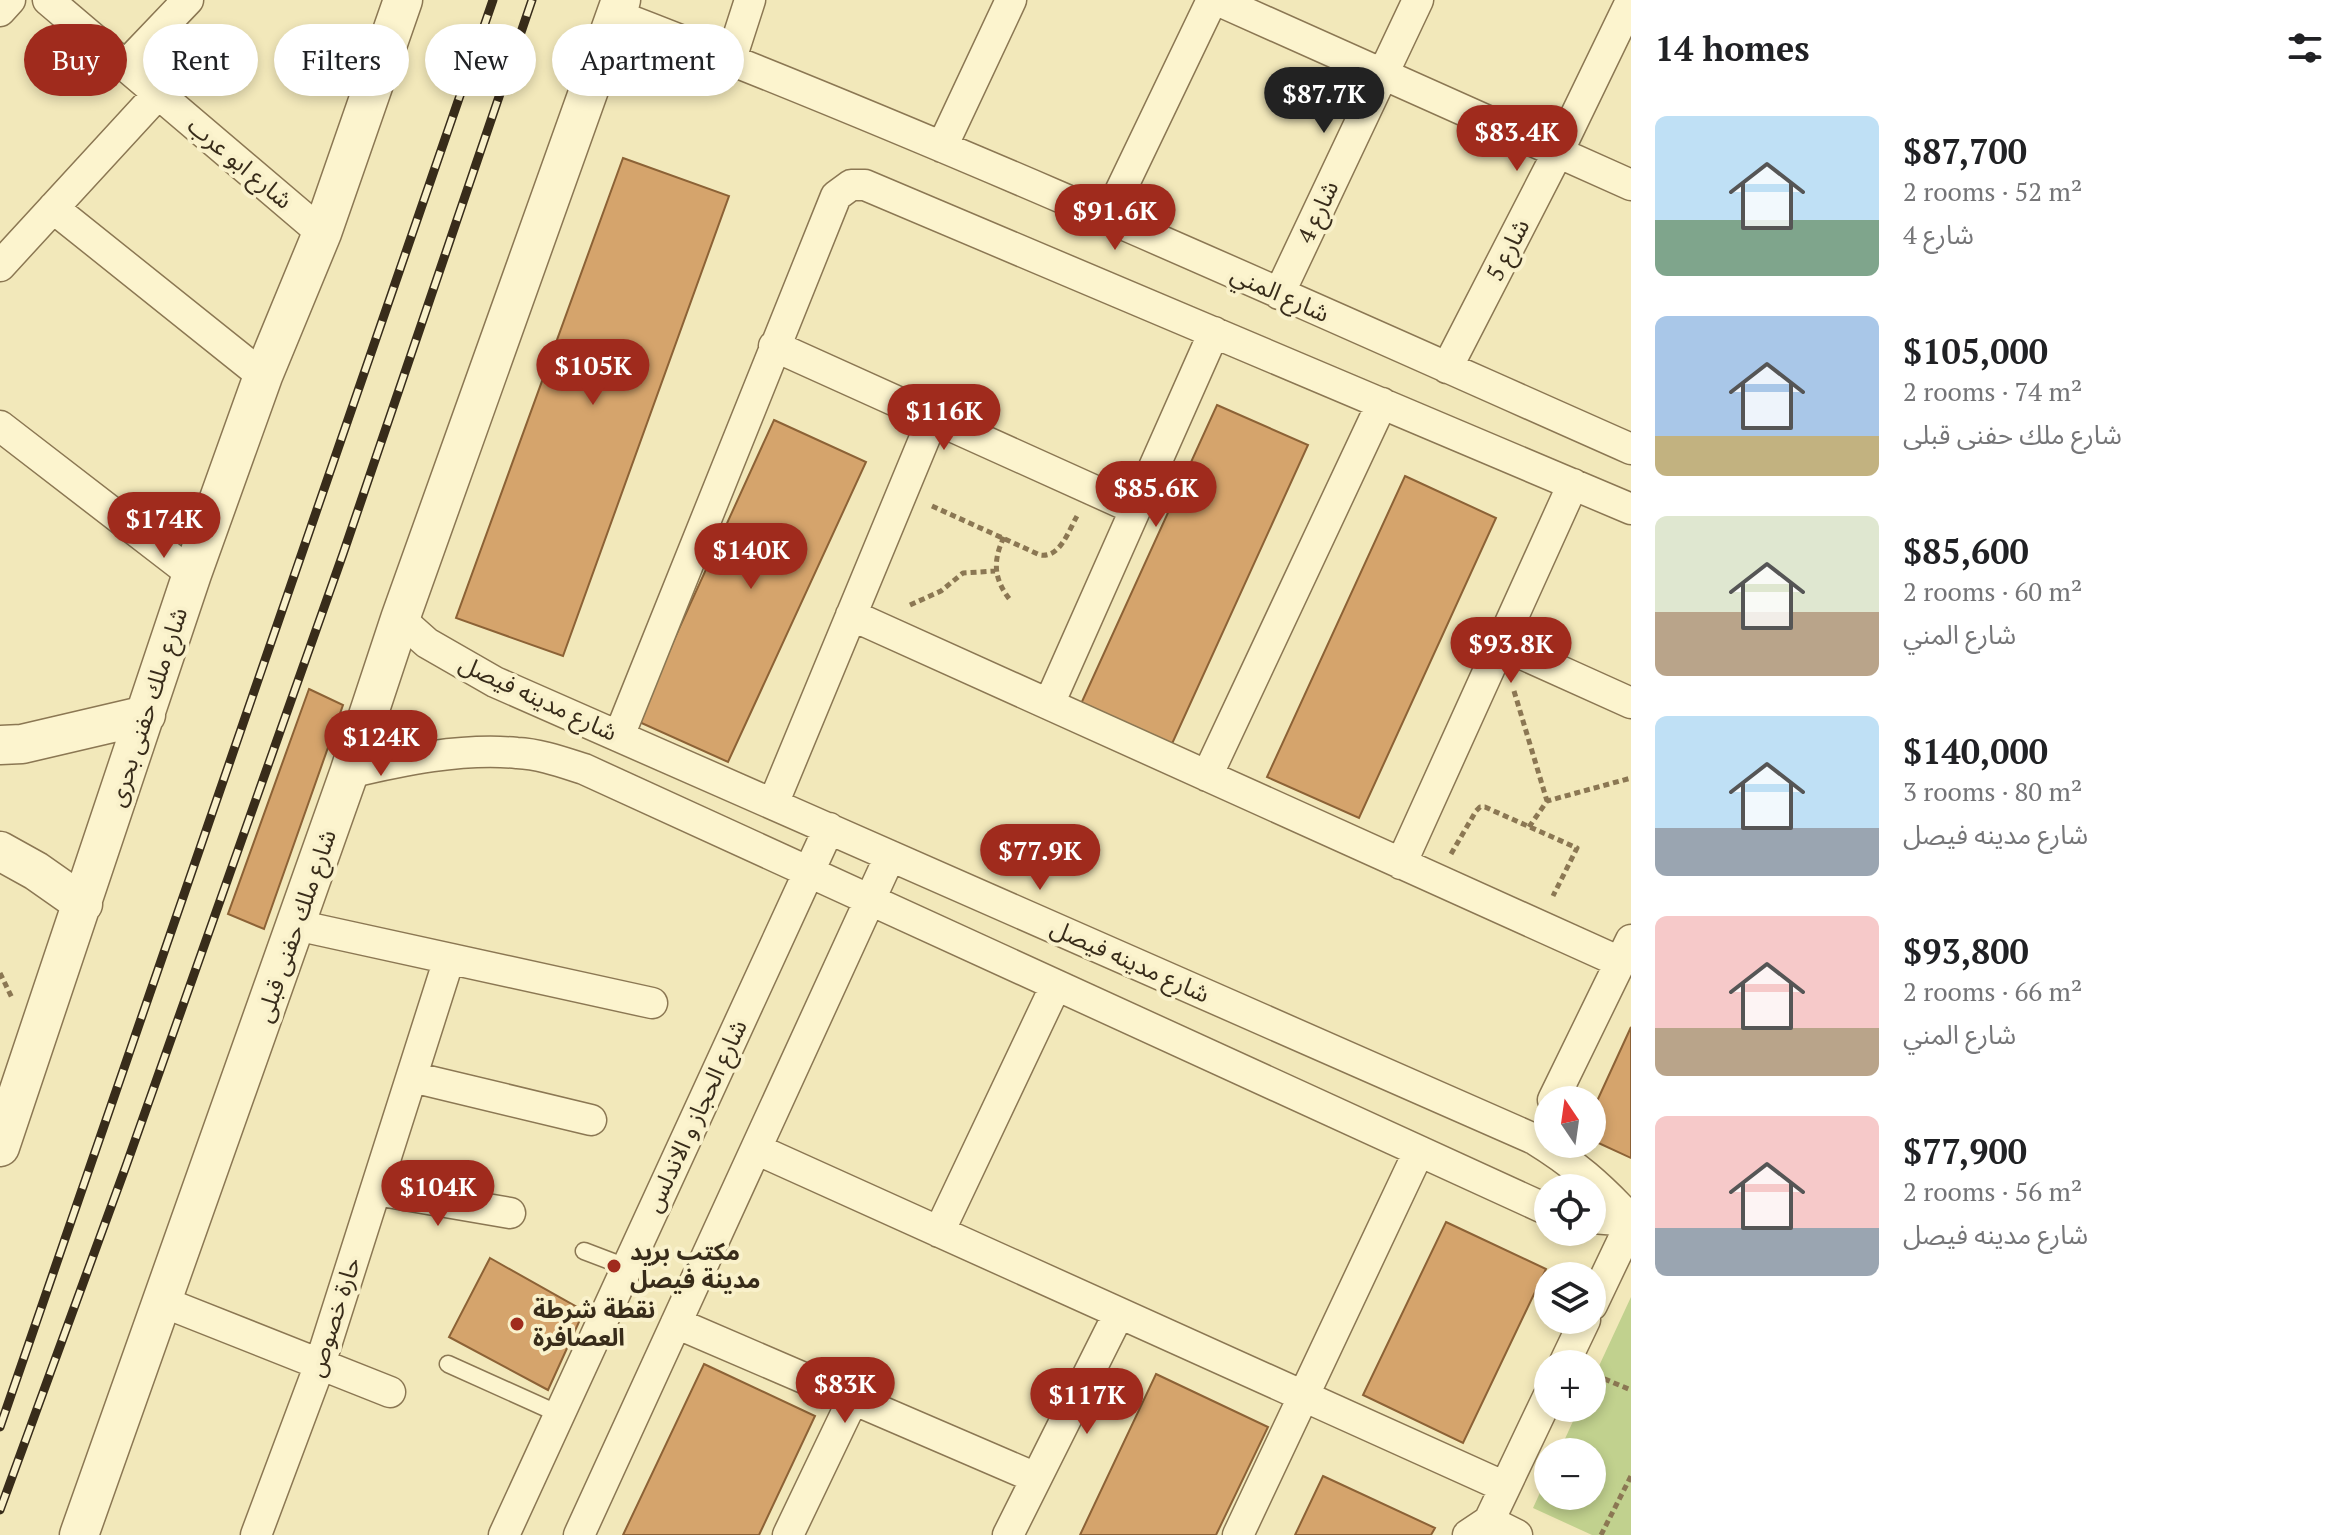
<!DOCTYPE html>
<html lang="en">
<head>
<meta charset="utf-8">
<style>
  :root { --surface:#fff; --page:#f6f6f6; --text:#202124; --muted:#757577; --accent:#a02b1d }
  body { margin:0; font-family:"PT Serif","Noto Sans Arabic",serif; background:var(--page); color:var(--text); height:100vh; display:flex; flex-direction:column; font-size:30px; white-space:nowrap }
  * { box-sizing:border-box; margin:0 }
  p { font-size:26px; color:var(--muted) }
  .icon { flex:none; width:44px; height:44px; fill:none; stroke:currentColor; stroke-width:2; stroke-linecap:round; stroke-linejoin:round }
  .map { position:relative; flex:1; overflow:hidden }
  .sheet { display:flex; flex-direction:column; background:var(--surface); width:720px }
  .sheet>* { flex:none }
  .guide { position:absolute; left:24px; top:24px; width:760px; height:72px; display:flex; gap:16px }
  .needle { width:52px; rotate:347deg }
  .fabs { position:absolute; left:1534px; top:1086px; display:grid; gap:16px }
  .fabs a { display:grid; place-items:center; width:72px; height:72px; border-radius:50%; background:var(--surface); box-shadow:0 4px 12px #0003; font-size:40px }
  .price { position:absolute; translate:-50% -68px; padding:0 18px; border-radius:28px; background:var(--accent); color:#fff; font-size:26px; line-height:52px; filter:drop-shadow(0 2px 4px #0008) }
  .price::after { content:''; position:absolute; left:50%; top:48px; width:24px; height:18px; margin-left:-12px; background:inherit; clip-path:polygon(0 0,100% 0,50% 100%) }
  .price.current { background:#222; color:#fff }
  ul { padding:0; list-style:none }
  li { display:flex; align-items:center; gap:24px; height:200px; padding:0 24px }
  li span { display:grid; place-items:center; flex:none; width:224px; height:160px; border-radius:12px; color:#555 }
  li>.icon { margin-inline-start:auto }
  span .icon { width:96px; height:96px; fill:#fffc; stroke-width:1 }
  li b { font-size:34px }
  h2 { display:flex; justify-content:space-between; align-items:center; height:96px; padding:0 24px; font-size:34px }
  .chip { padding:0 28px; border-radius:36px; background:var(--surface); box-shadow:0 4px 12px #0003; font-size:28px; line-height:72px }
  .chip.current { background:var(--accent); color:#fff }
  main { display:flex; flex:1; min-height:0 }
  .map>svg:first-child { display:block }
</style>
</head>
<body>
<main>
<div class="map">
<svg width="1631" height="1535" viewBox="0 0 1631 1535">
  <rect width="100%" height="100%" fill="#f2e8ba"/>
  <path fill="#c1d18e" d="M1631,1297v238h-39l-59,-27 15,-33v21h44v-44h-33l20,-44h13v-27z"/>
  <path fill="#d5a46c" stroke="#8c6236" stroke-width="2" d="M623,158l106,38 -166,460 -107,-38z
    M1217,405l91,40 -137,301 -91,-40z
    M774,420l92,42 -138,300 -91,-41z
    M1405,476l91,42 -137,300 -92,-41z
    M309,689l34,16 -79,224 -36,-15z
    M1631,1027v131l-39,-18v-28z
    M1446,1222l100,47 -83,174 -100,-48z
    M490,1258l94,53 -36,79 -99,-53z
    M704,1364l111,52 -56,119h-136z
    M1156,1374l112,53 -52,108h-136z
    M1323,1476l112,52 -4,7h-136z"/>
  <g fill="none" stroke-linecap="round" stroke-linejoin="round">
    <defs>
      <path id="service" d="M584,1251l42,16
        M448,1364l111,50"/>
      <path id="minor" d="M48,0l274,233
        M1217,0l414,185
        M0,11l10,-11
        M616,15c343,132 679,285 1015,434
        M731,59l19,-59
        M125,66l63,-66
        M942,147l69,-147
        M53,208l210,168
        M1107,219l105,-219
        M0,266l158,-172
        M1279,294l139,-294
        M774,346l361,163
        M1447,368l111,-216 73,-151
        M0,426l192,148
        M851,615l769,347
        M400,619l27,24 68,39 1039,457c39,24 66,47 97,81
        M1500,644l131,59
        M1049,704l165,-372
        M619,736l217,-540 15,-11h14l766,324
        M349,773c54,-13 112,-25 168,-20 23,1 45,9 67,16l964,441
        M1207,776l175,-373
        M773,804l160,-386
        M1401,864l172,-380
        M296,925l356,78
        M412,1077l179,43
        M1553,1100l78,-160
        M756,1149l749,338
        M376,1190l134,23
        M1592,1218l39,3
        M939,1232l117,-247
        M163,1302l227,90
        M1592,1305l39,-82
        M676,1323l360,155
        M1564,1364l21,-44
        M1489,1521l28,14
        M256,1535l64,-171 129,-405
        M504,1535l325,-707
        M579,1535l311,-679
        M788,1535l65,-136
        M1008,1535l111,-222
        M1238,1535l181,-384
        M1468,1535l21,-14 59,-124"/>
      <path id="tertiary" d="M0,745l22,-1 124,-29
        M0,851l36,20 47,33
        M0,1147l192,-573 71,-198 59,-143 81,-233
        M79,1535l270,-762 51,-154 221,-619"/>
    </defs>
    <use href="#service" stroke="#8b7753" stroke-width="19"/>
    <use href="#minor" stroke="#8b7753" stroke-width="33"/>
    <use href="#tertiary" stroke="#8b7753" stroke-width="41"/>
    <path stroke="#8b7753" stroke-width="5" stroke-dasharray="6 4" stroke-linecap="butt" d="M932,506l108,49c20,3 28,-23 37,-39
      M1004,537c-12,25 -10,43 7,64
      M910,605l31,-14 22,-18 32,-2
      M1514,691l33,110
      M1529,827l18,-26 84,-23
      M1451,854l25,-43 4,-4h5l92,41 -24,48
      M0,973l12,25
      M1595,1375l36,15
      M1601,1535l30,-59"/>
    <use href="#service" stroke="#fcf4ce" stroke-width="16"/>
    <use href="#minor" stroke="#fcf4ce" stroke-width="30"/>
    <use href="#tertiary" stroke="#fcf4ce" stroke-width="38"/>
    <defs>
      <path id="rail" d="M0,1427l493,-1427
        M0,1510l126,-344 217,-612 189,-554"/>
    </defs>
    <use href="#rail" stroke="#382c1a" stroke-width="9"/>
    <use href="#rail" stroke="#f9f1cb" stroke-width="6" stroke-dasharray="18" stroke-linecap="butt"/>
  </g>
  <g fill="#a02b1d" stroke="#f9f1cb" stroke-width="3">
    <circle cx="614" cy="1266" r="8"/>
    <circle cx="517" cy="1324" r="8"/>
  </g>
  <g text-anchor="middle" stroke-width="8" stroke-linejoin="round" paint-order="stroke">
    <g font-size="24" fill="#382c1a" stroke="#f9f1cb">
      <text transform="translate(240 163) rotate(40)" y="8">شارع ابو عرب</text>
      <text transform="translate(1318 212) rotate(-65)" y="8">شارع 4</text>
      <text transform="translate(1508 250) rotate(-63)" y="8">شارع 5</text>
      <text transform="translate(1280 294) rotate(24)" y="8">شارع المني</text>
      <text transform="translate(538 698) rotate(25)" y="8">شارع مدينه فيصل</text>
      <text transform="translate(148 707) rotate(-72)" y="8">شارع ملك حفنى بحرى</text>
      <text transform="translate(296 926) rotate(-71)" y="8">شارع ملك حفنى قبلى</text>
      <text transform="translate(1130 961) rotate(24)" y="8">شارع مدينه فيصل</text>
      <text transform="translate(696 1116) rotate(-65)" y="8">شارع الحجاز و الاندلس</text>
      <text transform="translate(334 1317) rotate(-72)" y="8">حارة خصوص</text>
    </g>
    <g font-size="24" font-weight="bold" fill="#382c1a" stroke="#f9f1cb" text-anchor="start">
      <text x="630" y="1260">مكتب بريد<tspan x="630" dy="28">مدينة فيصل</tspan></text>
      <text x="533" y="1318">نقطة شرطة<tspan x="533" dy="28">العصافرة</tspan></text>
    </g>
  </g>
</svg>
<div class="fabs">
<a><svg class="needle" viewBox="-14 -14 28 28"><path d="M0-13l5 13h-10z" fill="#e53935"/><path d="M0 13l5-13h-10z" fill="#757577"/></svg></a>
<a><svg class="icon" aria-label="locate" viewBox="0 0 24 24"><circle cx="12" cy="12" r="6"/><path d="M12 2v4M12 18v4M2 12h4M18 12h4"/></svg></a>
<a><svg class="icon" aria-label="layers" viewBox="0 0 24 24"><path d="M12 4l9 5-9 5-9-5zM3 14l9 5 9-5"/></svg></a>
<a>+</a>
<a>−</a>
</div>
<b class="price current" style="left:1324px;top:135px">$87.7K</b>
<b class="price" style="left:1517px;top:173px">$83.4K</b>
<b class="price" style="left:1115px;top:252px">$91.6K</b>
<b class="price" style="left:593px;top:407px">$105K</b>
<b class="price" style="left:944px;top:452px">$116K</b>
<b class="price" style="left:1156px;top:529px">$85.6K</b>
<b class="price" style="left:164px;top:560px">$174K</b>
<b class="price" style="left:751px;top:591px">$140K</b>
<b class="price" style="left:1511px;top:685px">$93.8K</b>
<b class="price" style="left:381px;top:778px">$124K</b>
<b class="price" style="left:1040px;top:892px">$77.9K</b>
<b class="price" style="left:438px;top:1228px">$104K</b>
<b class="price" style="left:845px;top:1425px">$83K</b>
<b class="price" style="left:1087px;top:1436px">$117K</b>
<div class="guide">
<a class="chip current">Buy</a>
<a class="chip">Rent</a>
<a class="chip">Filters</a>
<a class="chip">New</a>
<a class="chip">Apartment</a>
</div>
</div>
<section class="sheet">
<h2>14 homes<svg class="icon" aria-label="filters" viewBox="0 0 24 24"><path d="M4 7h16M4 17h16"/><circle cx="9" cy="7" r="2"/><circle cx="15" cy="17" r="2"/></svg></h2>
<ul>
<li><span style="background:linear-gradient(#bfe0f5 65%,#7fa58c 0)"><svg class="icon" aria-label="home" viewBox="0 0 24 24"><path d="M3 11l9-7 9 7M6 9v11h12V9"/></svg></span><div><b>$87,700</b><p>2 rooms · 52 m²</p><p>شارع 4</p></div></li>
<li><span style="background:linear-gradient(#a9c7e8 75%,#c2b280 0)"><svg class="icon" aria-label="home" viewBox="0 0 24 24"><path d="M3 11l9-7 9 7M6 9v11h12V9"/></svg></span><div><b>$105,000</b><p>2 rooms · 74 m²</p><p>شارع ملك حفنى قبلى</p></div></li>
<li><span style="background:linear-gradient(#dfe7d0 60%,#b9a48a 0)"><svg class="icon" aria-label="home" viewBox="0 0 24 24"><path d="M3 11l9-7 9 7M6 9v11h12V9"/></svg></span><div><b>$85,600</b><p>2 rooms · 60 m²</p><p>شارع المني</p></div></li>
<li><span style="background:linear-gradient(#bfe0f5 70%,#9aa5b1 0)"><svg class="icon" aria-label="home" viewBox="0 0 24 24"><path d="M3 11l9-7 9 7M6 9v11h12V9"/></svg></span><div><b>$140,000</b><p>3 rooms · 80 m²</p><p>شارع مدينه فيصل</p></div></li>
<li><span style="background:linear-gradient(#f6c9c9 70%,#b9a48a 0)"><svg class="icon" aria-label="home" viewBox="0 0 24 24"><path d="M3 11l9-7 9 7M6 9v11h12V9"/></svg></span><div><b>$93,800</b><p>2 rooms · 66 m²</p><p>شارع المني</p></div></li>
<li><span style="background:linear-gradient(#f6c9c9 70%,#9aa5b1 0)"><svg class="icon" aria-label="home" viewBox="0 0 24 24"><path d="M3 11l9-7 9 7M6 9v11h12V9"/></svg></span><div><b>$77,900</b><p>2 rooms · 56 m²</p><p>شارع مدينه فيصل</p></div></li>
</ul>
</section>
</main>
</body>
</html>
